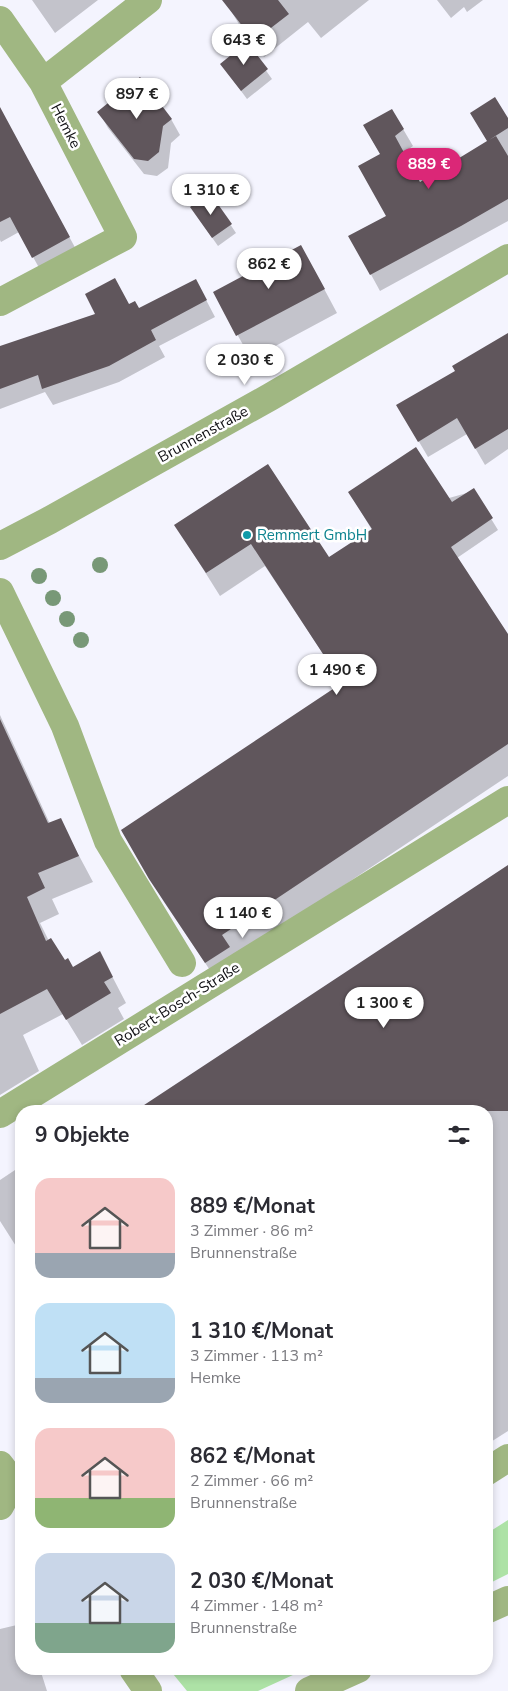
<!DOCTYPE html>
<html lang="de">
<head>
<meta charset="utf-8">
<style>
  :root { --surface:#fff; --page:#f2f2f3; --text:#2b2b33; --muted:#7c7c81; --accent:#db2777 }
  body { margin:0; font-family:"Nunito Sans",sans-serif; background:var(--page); color:var(--text); height:100vh; display:flex; flex-direction:column; font-size:19px; white-space:nowrap }
  * { box-sizing:border-box; margin:0 }
  p { font-size:16px; color:var(--muted) }
  .icon { flex:none; width:28px; height:28px; fill:none; stroke:currentColor; stroke-width:2; stroke-linecap:round; stroke-linejoin:round }
  .map { position:relative; flex:1; overflow:hidden }
  .drawer { position:absolute; left:15px; top:1105px; width:478px; height:570px; display:flex; flex-direction:column; background:var(--surface); border-radius:20px; box-shadow:0 2px 8px #0003 }
  .drawer>* { flex:none }
  .price { position:absolute; translate:-50% -42px; padding:0 11px; border-radius:18px; background:#fff; color:#222; font-size:16px; line-height:32px; filter:drop-shadow(0 1px 2px #0008) }
  .price::after { content:''; position:absolute; left:50%; top:30px; width:15px; height:11px; margin-left:-8px; background:inherit; clip-path:polygon(0 0,100% 0,50% 100%) }
  .price.selected { background:var(--accent); color:#fff }
  ul { padding:0; list-style:none }
  li { display:flex; align-items:center; gap:15px; height:125px; padding:0 20px }
  li span { display:grid; place-items:center; flex:none; width:140px; height:100px; border-radius:15px; color:#555 }
  li>.icon { margin-inline-start:auto }
  span .icon { width:60px; height:60px; fill:#fffc; stroke-width:1 }
  li b { font-size:21px }
  h2 { display:flex; justify-content:space-between; align-items:center; height:60px; padding:0 20px; font-size:21px }
  .map>svg:first-child { display:block }
</style>
</head>
<body>
<div class="map">
<svg width="508" height="1691" viewBox="0 0 508 1691">
  <rect width="100%" height="100%" fill="#f4f4fe"/>
  <path fill="#ade2a6" d="M508,1520v54l-22,11v-51z
    M169,1669h137l-48,22h-71z"/>
  <path fill="#0003" d="M32,0h66l-43,33z
    M243,0h126l-48,38 -13,-16 -44,35 -24,-31 -10,-17z
    M437,0h46l-16,12 -3,-5 -13,11z
    M247,44l25,35 -25,20 -26,-35z
    M99,112l72,7 9,16 -9,8 -3,25 -11,8 -13,-2 -36,-46z
    M508,121v100l-128,70 -30,-55 37,-20 -6,-61 -17,-29 39,3 10,17 -10,7 17,31 68,-42 -7,-12z
    M0,137l20,9 58,107 -36,20 -23,-41 -18,10 -1,-2z
    M210,194l26,39 -18,13 -21,-30z
    M314,270l23,43 -86,46 -37,-66z
    M204,296l11,21 -56,29 6,11 -46,25 -66,23 -8,-13 -45,17v-61l129,-42 10,4z
    M508,349v100l-23,16 -18,-31 -39,23 -30,-51z
    M474,491l24,39 -41,28 51,78v140l-273,182 -15,27 -56,-83 -42,-71 221,-147 -78,-118 -45,30 -44,-70 153,33 43,-29 -23,-38 100,6z
    M0,715l50,109 10,-4 33,62 -41,17 7,15 -19,9 9,18 15,20 9,7 27,-15 26,50 -8,5 6,11 -42,26 -19,-31 -40,21 16,36 -39,24z
    M508,867v564l-22,14v-334h-349z
    M21,1166v88l-21,-33v-41z
    M21,1624v45h19l7,22h-47v-62z"/>
  <path fill="#60565c" d="M222,0h56l11,14 -35,27z
    M247,42l21,27 -27,22 -21,-27z
    M140,77l32,42 -9,7 -4,26 -11,9 -14,-2 -37,-47z
    M495,97l13,21v10l-19,12 7,-4 12,20v43l-47,27 -91,49 -22,-39 38,-20 -28,-50 22,-12 -17,-29 29,-16 12,20 -9,7 25,46 67,-41 -17,-28z
    M0,107l70,130 -38,21 -22,-41 -10,5z
    M210,193l22,31 -20,14 -22,-31z
    M301,245l24,44 -89,47 -23,-44z
    M115,278l14,26 6,-3 4,7 57,-29 11,21 -56,30 5,10 -47,26 -67,23 -4,-14 -38,14v-43l95,-32 -10,-20z
    M508,333v96l-33,20 -18,-31 -39,24 -22,-37 59,-34 -3,-5z
    M416,447l36,55 22,-14 19,30 -42,29 57,87v110l-286,191 8,12 -25,16 -56,-84 -28,-49 221,-147 -91,-139 -45,29 -32,-48 94,-61 61,93 43,-28 -24,-37z
    M0,719l48,104 13,-5 18,38 -41,17 7,15 -18,9 19,44 5,-3 14,22 3,-2 5,9 27,-16 13,26 -9,5 7,11 -45,27 -19,-31 -47,25z
    M508,865v246h-373z"/>
  <g fill="none" stroke-linecap="round" stroke-linejoin="round">
    <path stroke="#a0b782" stroke-width="28" d="M0,20l43,62 80,155 -123,65
      M43,82l105,-82
      M0,546l50,-26 220,-123 238,-139
      M0,592l65,134 43,115 74,122
      M0,1114l508,-314
      M0,1465l13,17 -13,24
      M486,1472l22,-14
      M486,1610l22,-10
      M133,1669l15,22
      M309,1691l49,-22"/>
  </g>
  <g fill="#789877">
    <circle cx="100" cy="565" r="8"/>
    <circle cx="39" cy="576" r="8"/>
    <circle cx="53" cy="598" r="8"/>
    <circle cx="67" cy="619" r="8"/>
    <circle cx="81" cy="640" r="8"/>
  </g>
  <circle fill="#0f9aa8" stroke="#fff" stroke-width="2" cx="247" cy="535" r="5"/>
  <g text-anchor="middle" stroke-width="5" stroke-linejoin="round" paint-order="stroke">
    <g font-size="15" fill="#0f0f13" stroke="#fff">
      <text transform="translate(66 126) rotate(63)" y="5">Hemke</text>
      <text transform="translate(203 434) rotate(-29)" y="5">Brunnenstraße</text>
      <text transform="translate(177 1004) rotate(-32)" y="5">Robert-Bosch-Straße</text>
    </g>
    <g font-size="15" fill="#0d838f" stroke="#fff" text-anchor="start">
      <text x="257" y="540">Remmert GmbH</text>
    </g>
  </g>
</svg>
<b class="price" style="left:244px;top:66px">643 €</b>
<b class="price" style="left:137px;top:120px">897 €</b>
<b class="price selected" style="left:429px;top:190px">889 €</b>
<b class="price" style="left:211px;top:216px">1 310 €</b>
<b class="price" style="left:269px;top:290px">862 €</b>
<b class="price" style="left:245px;top:386px">2 030 €</b>
<b class="price" style="left:337px;top:696px">1 490 €</b>
<b class="price" style="left:243px;top:939px">1 140 €</b>
<b class="price" style="left:384px;top:1029px">1 300 €</b>
<section class="drawer">
<h2>9 Objekte<svg class="icon" aria-label="filters" viewBox="0 0 24 24"><path d="M4 7h16M4 17h16"/><circle cx="9" cy="7" r="2"/><circle cx="15" cy="17" r="2"/></svg></h2>
<ul>
<li><span style="background:linear-gradient(#f6c9c9 75%,#9aa5b1 0)"><svg class="icon" aria-label="home" viewBox="0 0 24 24"><path d="M3 11l9-7 9 7M6 9v11h12V9"/></svg></span><div><b>889 €/Monat</b><p>3 Zimmer · 86 m²</p><p>Brunnenstraße</p></div></li>
<li><span style="background:linear-gradient(#bfe0f5 75%,#9aa5b1 0)"><svg class="icon" aria-label="home" viewBox="0 0 24 24"><path d="M3 11l9-7 9 7M6 9v11h12V9"/></svg></span><div><b>1 310 €/Monat</b><p>3 Zimmer · 113 m²</p><p>Hemke</p></div></li>
<li><span style="background:linear-gradient(#f6c9c9 70%,#8fb573 0)"><svg class="icon" aria-label="home" viewBox="0 0 24 24"><path d="M3 11l9-7 9 7M6 9v11h12V9"/></svg></span><div><b>862 €/Monat</b><p>2 Zimmer · 66 m²</p><p>Brunnenstraße</p></div></li>
<li><span style="background:linear-gradient(#c9d6e8 70%,#7fa58c 0)"><svg class="icon" aria-label="home" viewBox="0 0 24 24"><path d="M3 11l9-7 9 7M6 9v11h12V9"/></svg></span><div><b>2 030 €/Monat</b><p>4 Zimmer · 148 m²</p><p>Brunnenstraße</p></div></li>
</ul>
</section>
</div>
</body>
</html>
